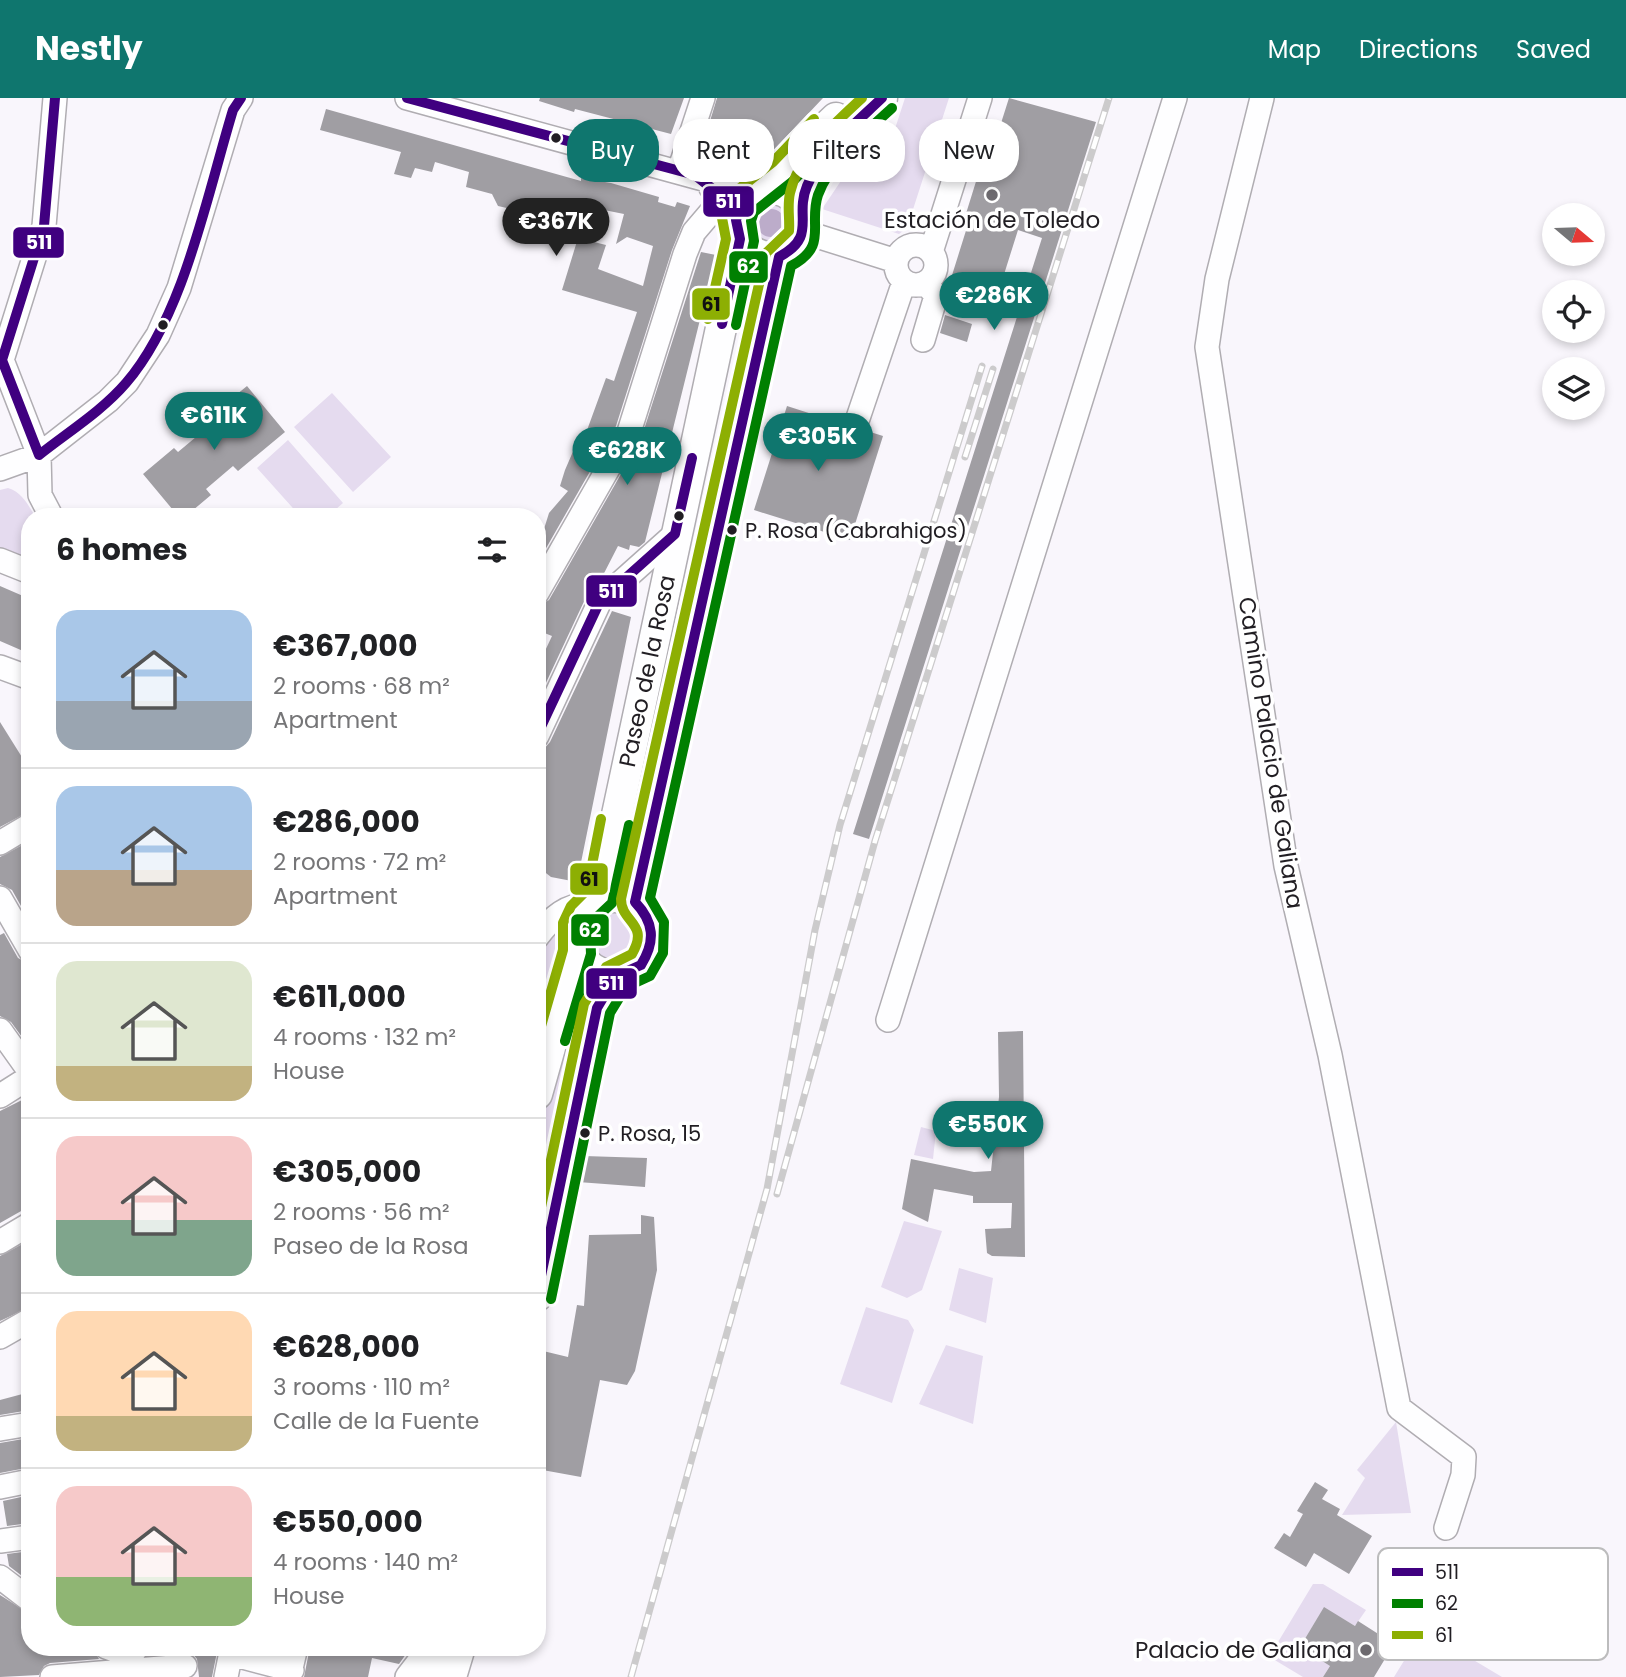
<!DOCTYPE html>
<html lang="en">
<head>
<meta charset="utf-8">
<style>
  :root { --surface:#fff; --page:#f2f2f2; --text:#202124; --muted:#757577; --line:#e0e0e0; --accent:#0f766e }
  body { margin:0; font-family:Poppins,sans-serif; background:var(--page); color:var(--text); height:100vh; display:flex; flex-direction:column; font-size:26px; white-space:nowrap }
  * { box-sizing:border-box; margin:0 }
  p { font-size:23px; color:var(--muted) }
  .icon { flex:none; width:38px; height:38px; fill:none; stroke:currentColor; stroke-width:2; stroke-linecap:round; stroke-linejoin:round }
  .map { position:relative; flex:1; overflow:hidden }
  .details { position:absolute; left:21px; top:410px; width:525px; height:1148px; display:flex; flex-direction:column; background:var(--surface); border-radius:28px; box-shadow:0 4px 10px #0003 }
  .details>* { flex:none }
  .guide { position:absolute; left:567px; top:21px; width:665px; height:63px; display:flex; gap:14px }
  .needle { width:46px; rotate:109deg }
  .tools { position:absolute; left:1542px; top:105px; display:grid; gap:14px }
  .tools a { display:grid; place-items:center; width:63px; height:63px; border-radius:50%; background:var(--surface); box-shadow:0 4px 10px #0003; font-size:35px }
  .price { position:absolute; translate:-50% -60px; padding:0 16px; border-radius:24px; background:var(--accent); color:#fff; font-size:23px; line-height:46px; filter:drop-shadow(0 2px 4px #0008) }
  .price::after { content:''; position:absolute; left:50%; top:42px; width:21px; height:16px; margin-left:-10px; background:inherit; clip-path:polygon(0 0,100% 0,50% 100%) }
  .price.selected { background:#222; color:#fff }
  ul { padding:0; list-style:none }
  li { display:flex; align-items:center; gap:21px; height:175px; padding:0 35px }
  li+li { border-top:2px solid var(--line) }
  li span { display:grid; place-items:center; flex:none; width:196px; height:140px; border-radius:21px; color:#555 }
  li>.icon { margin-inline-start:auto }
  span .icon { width:84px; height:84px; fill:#fffc; stroke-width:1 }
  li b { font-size:30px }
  h2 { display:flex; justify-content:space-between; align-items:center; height:84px; padding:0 35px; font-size:30px }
  .pill { padding:0 24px; border-radius:28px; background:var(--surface); box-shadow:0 4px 10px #0003; font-size:24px; line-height:63px }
  .pill.selected { background:var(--accent); color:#fff }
  header { display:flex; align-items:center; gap:42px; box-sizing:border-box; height:98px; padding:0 35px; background:var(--accent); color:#fff }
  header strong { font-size:33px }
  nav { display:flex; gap:38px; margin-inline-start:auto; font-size:24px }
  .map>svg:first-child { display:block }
</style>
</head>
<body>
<header>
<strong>Nestly</strong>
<nav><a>Map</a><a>Directions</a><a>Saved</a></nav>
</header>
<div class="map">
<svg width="1626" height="1579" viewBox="0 0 1626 1579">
  <rect width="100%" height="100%" fill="#f9f6fc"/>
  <path fill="#e5dbef" d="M905,0h44l-42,130 -8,6 -77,-25 54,-80 17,6z
    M749 125a22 22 0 1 1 44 0a22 22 0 1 1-44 0Z
    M332,295l59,64 -38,35 -59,-65z
    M288,342l55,63 -15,13h-28l-43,-48z
    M8,390c14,4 20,17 27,28h-5v49l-30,-13v-62z
    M590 838a23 23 0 1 1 46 0a23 23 0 1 1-46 0Z
    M554,817l11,38 -28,88v-101z
    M578,875l25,13 -66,286v-153z
    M921,1029l15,4 -3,28 -19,-4z
    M904,1123l38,10 -20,59 -15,8 -26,-11z
    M959,1170l34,10 -7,45 -37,-13z
    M866,1209l42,13 6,10 -22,73 -52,-19z
    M946,1247l37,11 -10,68 -54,-20z
    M1396,1324l15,91 -69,2 23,-37 -8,-8z
    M1313,1486h10l43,26 -11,16 -31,-18 -24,39 30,19 -7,11h-20l-30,-18 -1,-7z
    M1423,1532l7,4 72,43h-108z"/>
  <path fill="#bcacca" d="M757 125a14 14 0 1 1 28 0a14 14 0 1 1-28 0Z"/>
  <path fill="#a09ea3" d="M540,0h144l-13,36 -96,-25 -1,3 -35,-11z
    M717,0h106l-71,75 -49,-29z
    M1009,0l87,24 -227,717 -16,-5 189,-596 -24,-8 -23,73 -47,-15 21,-67 -5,-1 19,-61 6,2z
    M326,11l255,72v-3l30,5 48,14 -1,5 17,5 2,-5 13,4 -18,44 -56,176 -79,138v-39l7,4 5,-16 19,-22 -8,-5 5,-16 13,-30 8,-7 20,-55 8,3 23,-69 -75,-22 16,-52 28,7 -8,24 45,17 10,-40 -26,-9 -11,7 8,-30 -60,-12v4l-27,-8 -3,16 -36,-8 -6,-12 -26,-7 3,-15 -34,-10 -3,10 -17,-4 -4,10 -17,-4 7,-22 -81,-22z
    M701,154l15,3 -71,287 -6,5 -9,-2 -1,5 -11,-4 -19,37 -12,12 -50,107v-34l15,-32 -15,-6v-23l12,-7 92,-161z
    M945,217l27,9 -5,18 -27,-9z
    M247,288l38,46 -47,39 -5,-5 -27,23 5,6 -25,21h-8l-35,-42 31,-26 4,4 24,-20 -5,-5z
    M787,308l59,19 8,6 10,-1 19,6 -33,104 -96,-30z
    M0,488l30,13v55l-30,-13z
    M612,513l19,6 -54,265 -26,-5 -14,-11v-24l4,-10 -4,-2v-73l13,-15z
    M0,624l30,48v41l-30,16z
    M30,743v81l-18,-32 -12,-6v-27z
    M4,835l14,25 12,6v84l-19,-26 -11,-6v-81z
    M1023,933l2,226 -33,-1 -5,-3 -2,-24 26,-1 1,-25h-39v-7l-39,-7 -6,33 -26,-13 9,-50 63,13 17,-1 8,-74 -1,-65z
    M30,998v110l-30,17v-112z
    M584,1058l63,2 -2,29 -67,-5z
    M641,1117l13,2 3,53 -22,101 -8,14 -27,-5 -19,97 -44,-8 2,-119 29,7 9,-52 7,1 5,-71 52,-1z
    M30,1142v67l-30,14v-65z
    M30,1294v18l-30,5v-15z
    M23,1341l3,29 -26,5v-30z
    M1315,1384l13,8 -6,9 18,10 -3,6 35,21 -23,38 -35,-21 -8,14 -32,-19 10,-15 6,4 13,-23 -6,-3z
    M30,1397v28l-23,3 -4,-25z
    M30,1453v31l-21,-16 -2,-12z
    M0,1497l30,19v33h62l7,12 -49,4 -6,3 -5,9 -39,2z
    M1324,1509l31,19 3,-5 36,23 -20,33h-51l7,-11 -30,-19z
    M187,1549h31l-6,30h-13l-2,-18z
    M310,1549h101l-12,17 -27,-6 -4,19h-64z"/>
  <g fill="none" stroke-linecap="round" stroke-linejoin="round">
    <defs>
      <path id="minor" d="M407,0l347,95
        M1262,0l-45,181 -10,68 79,519 44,189 69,353 65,49 -1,18 -17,53
        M679,73l24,-73
        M711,90l28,22
        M804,134l92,29
        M896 167a20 20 0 1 1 40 0a20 20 0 1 1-40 0Z
        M931,154l49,-154
        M923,242l13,-44 -10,-13
        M858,320l46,-136
        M0,371l39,-14 69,-54 19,-19 31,-47 21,-47 54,-178 8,-12
        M51,418l-11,-21 -1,-40 -37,-95 42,-134 11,-128
        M0,462l30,12
        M537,495l92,-161 56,-178 9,-22 29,-34
        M0,569l30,11
        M537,638l63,-135 75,-67
        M0,745l30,-18
        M0,800l30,52
        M537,839c17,-22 28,-31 55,-34
        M888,922l287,-922
        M0,932l30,42
        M0,998l30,-19
        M0,1144l30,-18
        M0,1239l28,-16
        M0,1331l30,-5
        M0,1389l30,-6
        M0,1443l30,-4
        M0,1479l30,23
        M106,1549l11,4 18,-1v-3
        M231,1556l61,16
        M52,1579l133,-11
        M226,1579l6,-30
        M289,1579l7,-30
        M407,1579l23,-30"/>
      <path id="major" d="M737 125a34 34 0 1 1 68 0a34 34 0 1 1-68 0Z
        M760,92l76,-72
        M803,112c4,-48 46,-80 79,-112
        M575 838a39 39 0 1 1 78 0a39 39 0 1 1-78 0Z
        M599,801l141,-660
        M635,804l144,-645
        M537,996l40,-143
        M537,1198l56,-272 4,-16 19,-32
        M426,1579l6,-30
        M451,1579l9,-30"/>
    </defs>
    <use href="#minor" stroke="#b0adb2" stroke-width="26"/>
    <use href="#major" stroke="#b0adb2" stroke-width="33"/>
    <use href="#minor" stroke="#fefeff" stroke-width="23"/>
    <use href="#major" stroke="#fefeff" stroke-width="30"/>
    <defs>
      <path id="rail" d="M965,359l28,-88
        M777,1096l98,-353 234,-743
        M631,1579l136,-488 48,-259 25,-105 142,-459"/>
    </defs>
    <use href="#rail" stroke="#cccbcc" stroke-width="7"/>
    <use href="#rail" stroke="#fff" stroke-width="4.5" stroke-dasharray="13" stroke-linecap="butt"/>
    <defs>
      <path id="bus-1" d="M55,0l-11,128 -42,134 37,95c29,-23 63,-44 87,-72 58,-67 81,-188 107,-273l8,-12
        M407,0l288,77 44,35 -3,10 4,19 -18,85
        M537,637l63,-134 75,-67 17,-76
        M537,1197l60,-287 19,-32 25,-11c15,-24 13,-43 -6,-63l144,-645c39,-21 15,-40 28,-71 15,-36 48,-62 75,-88"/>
      <path id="bus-2" d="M736,227l18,-84 -3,-20 3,-9 38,-30 42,-43
        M565,943l26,-87 -1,-24 6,-12 16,-15 17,-78
        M551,1201l59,-286 16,-26 24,-11 13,-23 1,-31 -14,-24 141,-632c38,-20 17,-41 27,-71 13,-35 47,-62 74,-87"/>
      <path id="bus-3" d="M708,221l18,-80 -4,-21 8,-22 43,-34 41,-43
        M539,935l24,-83v-27l8,-17 16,-16 14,-71
        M537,1128l47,-222 22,-37 26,-13c18,-31 -11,-31 -11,-55l145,-646 23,-22c1,-12 -2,-25 1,-38 9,-39 44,-69 72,-95"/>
    </defs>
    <use href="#bus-1" stroke="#fff" stroke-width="16"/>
    <use href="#bus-2" stroke="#fff" stroke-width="16"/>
    <use href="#bus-3" stroke="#fff" stroke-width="16"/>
    <use href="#bus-1" stroke="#400080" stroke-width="10"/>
    <use href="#bus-2" stroke="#008001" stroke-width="10"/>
    <use href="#bus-3" stroke="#8daf03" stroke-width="10"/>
  </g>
  <g fill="#211e23" stroke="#fff" stroke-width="2.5">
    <circle cx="556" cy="40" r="6"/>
    <circle cx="163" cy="227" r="6"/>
    <circle cx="679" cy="418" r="6"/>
    <circle cx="732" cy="432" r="6"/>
    <circle cx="585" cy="1035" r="6"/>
  </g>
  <g fill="#6d6a6f" stroke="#fff" stroke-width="2.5">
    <circle cx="992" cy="97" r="7"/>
    <circle cx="1366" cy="1552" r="7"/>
  </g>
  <g text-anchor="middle" stroke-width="7" stroke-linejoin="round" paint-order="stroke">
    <g font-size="21" fill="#211e23" stroke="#fff" text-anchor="start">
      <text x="745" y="440">P. Rosa (Cabrahigos)</text>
      <text x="598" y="1043">P. Rosa, 15</text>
    </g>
    <g font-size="23" fill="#211e23" stroke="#fff">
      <text x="992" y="130">Estación de Toledo</text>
      <text x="1352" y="1560" text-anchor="end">Palacio de Galiana</text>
    </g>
    <g font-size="23" fill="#211e23" stroke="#fff">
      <text transform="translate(647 573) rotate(-78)" y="8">Paseo de la Rosa</text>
      <text transform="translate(1271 655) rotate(81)" y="8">Camino Palacio de Galiana</text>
    </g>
  </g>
  <rect x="1378" y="1450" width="230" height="112" rx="10" fill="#fff" stroke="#bcbcbd" stroke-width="2"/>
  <rect x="1392" y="1470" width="31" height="8" fill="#400080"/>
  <rect x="1392" y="1501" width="31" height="9" fill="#008001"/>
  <rect x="1392" y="1533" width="31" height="8" fill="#8daf03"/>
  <g font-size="19" fill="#211e23">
    <text x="1435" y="1481">511</text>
    <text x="1435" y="1512">62</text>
    <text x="1435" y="1544">61</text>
  </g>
  <g stroke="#fff" stroke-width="2.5">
    <rect x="702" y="87" width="53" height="33" rx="7" fill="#400080"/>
    <rect x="12" y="128" width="53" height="33" rx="7" fill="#400080"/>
    <rect x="728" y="152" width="41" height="34" rx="7" fill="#008001"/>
    <rect x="691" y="189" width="40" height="34" rx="7" fill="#8daf03"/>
    <rect x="585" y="476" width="53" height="34" rx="7" fill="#400080"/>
    <rect x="569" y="764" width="40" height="34" rx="7" fill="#8daf03"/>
    <rect x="570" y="815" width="40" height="34" rx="7" fill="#008001"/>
    <rect x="585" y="869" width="53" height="33" rx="7" fill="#400080"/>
  </g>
  <g font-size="19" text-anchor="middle" font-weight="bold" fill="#fff">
    <text x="728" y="110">511</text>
    <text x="39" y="151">511</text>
    <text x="748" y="175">62</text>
    <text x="611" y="500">511</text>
    <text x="590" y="839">62</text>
    <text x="611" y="892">511</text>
  </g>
  <g font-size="19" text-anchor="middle" font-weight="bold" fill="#111">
    <text x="711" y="213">61</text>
    <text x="589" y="788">61</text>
  </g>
</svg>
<div class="tools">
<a><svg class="needle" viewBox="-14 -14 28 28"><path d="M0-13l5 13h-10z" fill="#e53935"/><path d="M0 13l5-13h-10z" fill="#757577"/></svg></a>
<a><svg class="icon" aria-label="locate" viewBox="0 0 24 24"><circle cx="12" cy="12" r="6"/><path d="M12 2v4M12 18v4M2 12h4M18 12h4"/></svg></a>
<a><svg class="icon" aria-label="layers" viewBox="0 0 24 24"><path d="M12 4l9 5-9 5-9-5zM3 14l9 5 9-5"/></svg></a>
</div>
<b class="price selected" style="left:556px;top:160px">€367K</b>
<b class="price" style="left:994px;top:234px">€286K</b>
<b class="price" style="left:214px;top:354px">€611K</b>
<b class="price" style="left:818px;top:375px">€305K</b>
<b class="price" style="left:627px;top:389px">€628K</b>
<b class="price" style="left:988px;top:1063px">€550K</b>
<div class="guide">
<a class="pill selected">Buy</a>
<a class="pill">Rent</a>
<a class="pill">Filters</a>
<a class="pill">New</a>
</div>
<section class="details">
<h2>6 homes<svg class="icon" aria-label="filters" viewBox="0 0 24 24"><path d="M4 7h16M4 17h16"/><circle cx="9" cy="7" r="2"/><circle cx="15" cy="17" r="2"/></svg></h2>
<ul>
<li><span style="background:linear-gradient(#a9c7e8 65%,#9aa5b1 0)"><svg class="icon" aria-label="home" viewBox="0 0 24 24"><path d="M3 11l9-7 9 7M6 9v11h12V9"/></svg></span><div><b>€367,000</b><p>2 rooms · 68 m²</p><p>Apartment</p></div></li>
<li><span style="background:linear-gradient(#a9c7e8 60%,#b9a48a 0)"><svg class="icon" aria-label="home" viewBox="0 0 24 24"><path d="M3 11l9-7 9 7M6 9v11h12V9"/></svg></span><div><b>€286,000</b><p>2 rooms · 72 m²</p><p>Apartment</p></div></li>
<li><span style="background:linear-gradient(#dfe7d0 75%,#c2b280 0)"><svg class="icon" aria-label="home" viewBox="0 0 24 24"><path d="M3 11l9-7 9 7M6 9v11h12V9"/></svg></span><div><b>€611,000</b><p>4 rooms · 132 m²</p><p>House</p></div></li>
<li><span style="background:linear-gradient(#f6c9c9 60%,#7fa58c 0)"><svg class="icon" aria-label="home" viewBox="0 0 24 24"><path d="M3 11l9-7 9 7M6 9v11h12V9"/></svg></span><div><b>€305,000</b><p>2 rooms · 56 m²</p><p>Paseo de la Rosa</p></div></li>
<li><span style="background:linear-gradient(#ffd9b3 75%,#c2b280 0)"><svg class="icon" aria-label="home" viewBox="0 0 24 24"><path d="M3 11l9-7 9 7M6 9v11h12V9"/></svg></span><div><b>€628,000</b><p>3 rooms · 110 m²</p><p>Calle de la Fuente</p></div></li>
<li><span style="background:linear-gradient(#f6c9c9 65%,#8fb573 0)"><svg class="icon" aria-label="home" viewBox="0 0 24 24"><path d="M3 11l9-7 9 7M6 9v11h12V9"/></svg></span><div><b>€550,000</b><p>4 rooms · 140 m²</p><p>House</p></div></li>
</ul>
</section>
</div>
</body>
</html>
